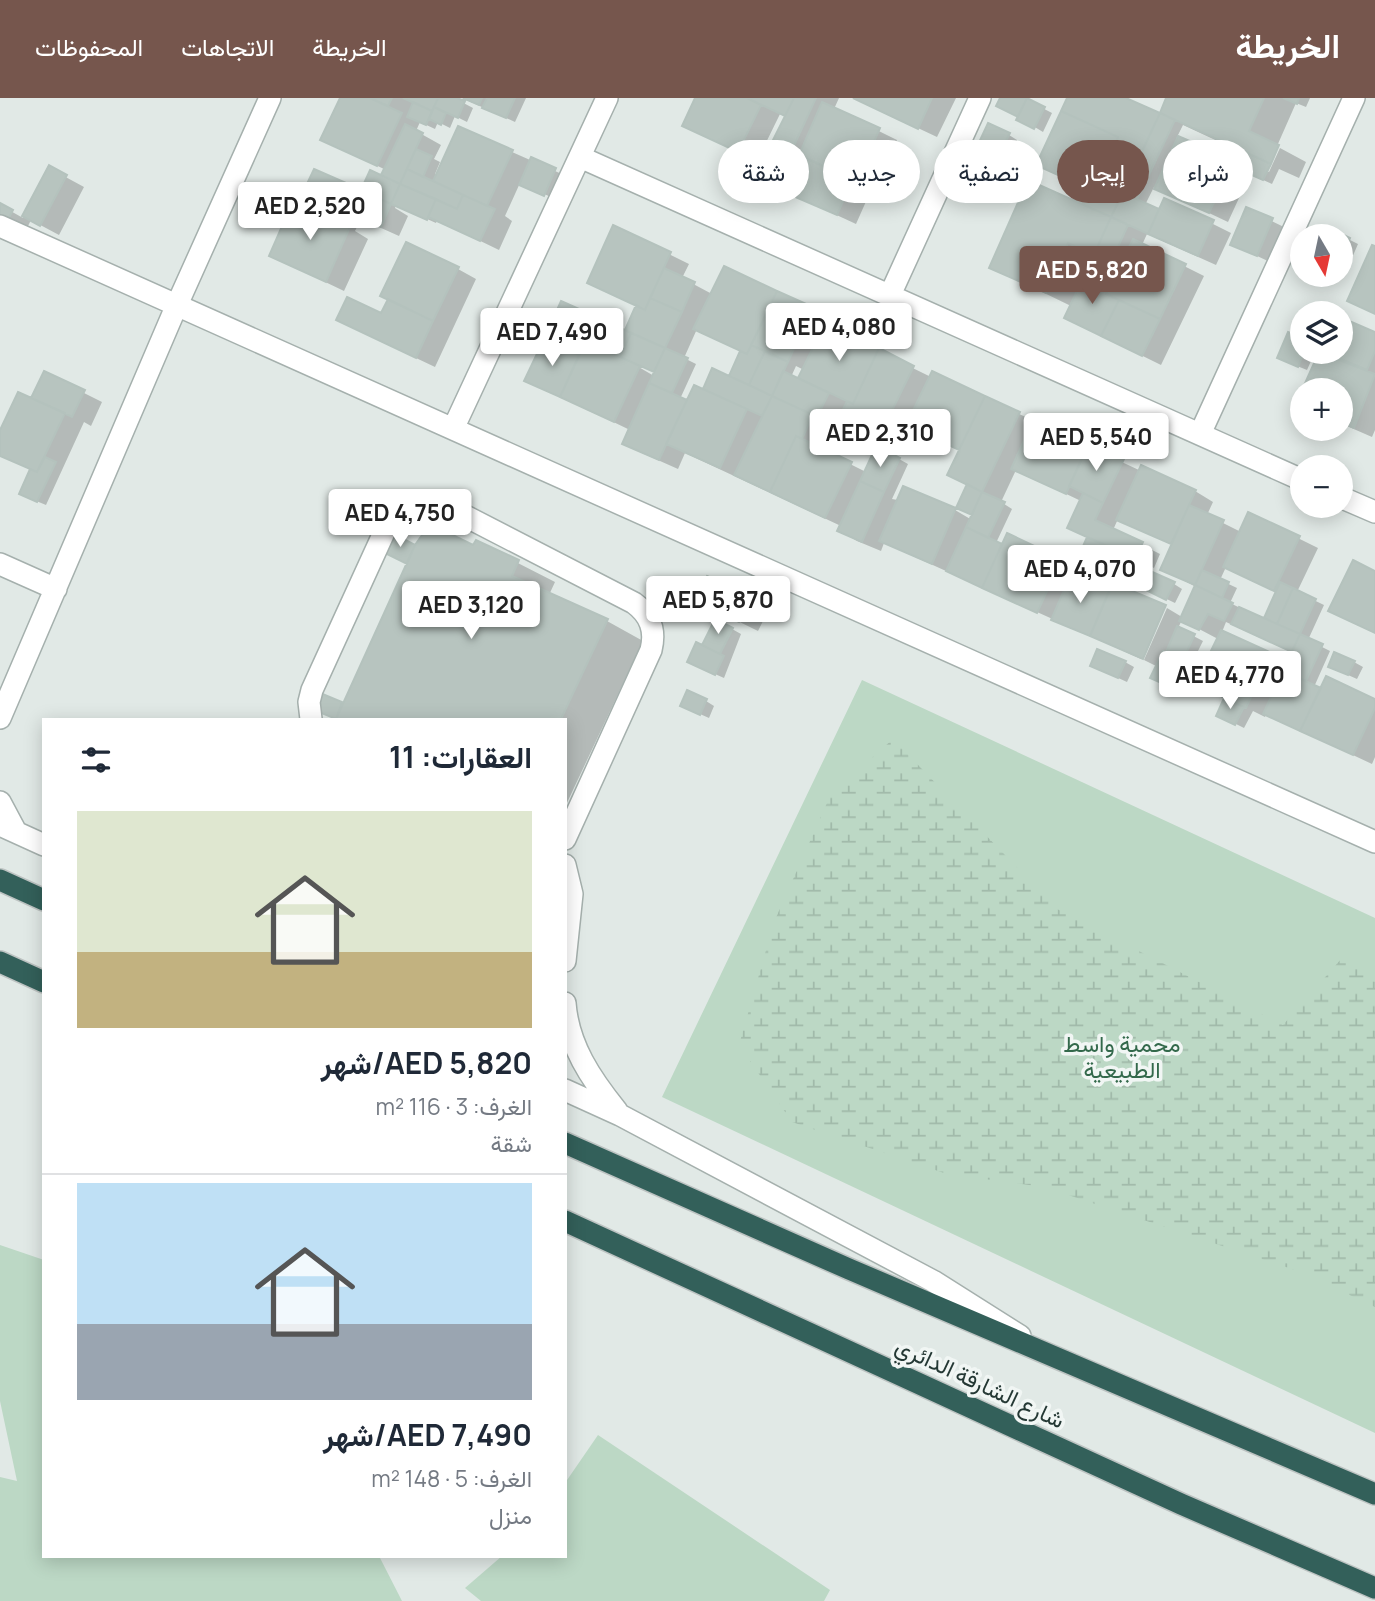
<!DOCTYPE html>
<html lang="ar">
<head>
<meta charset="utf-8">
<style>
  :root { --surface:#fff; --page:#f2f2f3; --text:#1f2937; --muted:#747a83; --line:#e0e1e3; --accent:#76564d }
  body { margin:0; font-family:Manrope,Vazirmatn,sans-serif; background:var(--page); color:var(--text); direction:rtl; height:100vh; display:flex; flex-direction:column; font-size:26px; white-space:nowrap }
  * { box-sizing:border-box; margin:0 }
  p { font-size:23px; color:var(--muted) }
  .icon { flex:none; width:38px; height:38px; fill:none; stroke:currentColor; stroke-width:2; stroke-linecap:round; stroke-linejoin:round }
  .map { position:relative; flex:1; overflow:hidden; direction:ltr }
  .panel { position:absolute; left:42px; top:620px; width:525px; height:840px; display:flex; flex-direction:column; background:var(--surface); border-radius:0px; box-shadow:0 4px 18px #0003; direction:rtl }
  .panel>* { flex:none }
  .top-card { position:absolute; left:588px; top:42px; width:665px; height:63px; direction:rtl; display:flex; gap:14px }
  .needle { width:46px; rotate:171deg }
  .tools { position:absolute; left:1290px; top:126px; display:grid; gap:14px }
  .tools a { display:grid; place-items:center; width:63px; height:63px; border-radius:50%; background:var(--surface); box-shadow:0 4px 18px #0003; font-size:35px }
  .price { position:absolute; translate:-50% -60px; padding:0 16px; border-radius:7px; background:#fff; color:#222; font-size:23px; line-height:46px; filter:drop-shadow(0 2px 4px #0008) }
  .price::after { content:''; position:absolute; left:50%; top:42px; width:21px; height:16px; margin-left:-10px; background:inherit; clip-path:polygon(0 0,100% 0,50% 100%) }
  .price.on { background:var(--accent); color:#fff }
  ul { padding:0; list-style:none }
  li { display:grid; align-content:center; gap:14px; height:371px; padding:0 35px }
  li+li { border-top:2px solid var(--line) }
  li span { display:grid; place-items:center; height:217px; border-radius:0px; color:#555 }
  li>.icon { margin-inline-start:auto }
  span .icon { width:126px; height:126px; fill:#fffc; stroke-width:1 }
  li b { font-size:30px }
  h2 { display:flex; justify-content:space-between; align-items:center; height:84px; padding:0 35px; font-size:30px }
  .pill { padding:0 24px; border-radius:32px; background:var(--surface); box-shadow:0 4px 18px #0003; font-size:24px; line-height:63px }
  .pill.on { background:var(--accent); color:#fff }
  header { display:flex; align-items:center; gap:42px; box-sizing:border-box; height:98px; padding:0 35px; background:var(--accent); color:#fff }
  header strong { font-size:33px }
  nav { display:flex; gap:38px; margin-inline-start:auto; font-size:24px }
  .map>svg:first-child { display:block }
</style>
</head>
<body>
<header>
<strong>الخريطة</strong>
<nav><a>الخريطة</a><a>الاتجاهات</a><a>المحفوظات</a></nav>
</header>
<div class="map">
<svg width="1375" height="1503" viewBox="0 0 1375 1503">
  <defs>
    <pattern id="wetland-marsh" width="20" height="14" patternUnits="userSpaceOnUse" patternTransform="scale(1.75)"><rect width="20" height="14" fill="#bcd8c5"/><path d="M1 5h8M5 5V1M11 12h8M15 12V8" fill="none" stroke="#a1baaa"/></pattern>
  </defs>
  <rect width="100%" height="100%" fill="#e1e9e6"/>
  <path fill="#bcd8c5" d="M862,582l513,238v515l-713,-336z
    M0,1147l44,15v296h335l23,45h-402v-124l17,4 -17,-80z
    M598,1337l232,155 -6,11h-343l-16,-13 37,-32h63v-73z"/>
  <path fill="url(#wetland-marsh)" d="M893,641l164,170 226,116 59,-67 33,22v327l-74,-35 -257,-85 -97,-13 -155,-52 -53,-77 35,-123 57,-128z"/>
  <path fill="#0003" fill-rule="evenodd" d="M341,0h113l19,10 -6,14 -12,-6 -5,12 -12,-6 -3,7 -15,-7 -4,9 25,14 -7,14 6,3 -5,12 3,1 74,-23 52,23 -11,23 -33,-15 -15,33 7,5 -13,29 -62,-30 -1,3 -40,-18 -1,3 13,8 -9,20 -38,-17 -6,12 13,8 -24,52 -73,-35 44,-85 47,21 28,-14 -4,-8 -64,-31z
    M462,0h64l-11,24z
    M698,0h141l-5,11 63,31 -22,50 -3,-2 -16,36 -97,-45 22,-13 7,-16 -2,-33 -6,-3 -23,47 -73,-36z
    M854,0h102l-19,39z
    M1002,0h21l29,15 -9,19 -45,-27z
    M1069,0h53l38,17 8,-17h142l-4,9 -10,-4 -30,68 3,1 11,-24 26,14 -7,16 -20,-9 -7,15 -22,-10 -22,48 -74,-35 -9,18 15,6 5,-11 66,33 -15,32 -69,-31 -5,11 62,31 -43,89 -77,-38 -13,-21 -80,-39 38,-84 -21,-9 -5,-13 -17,-8 23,-18 8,5 -3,7 27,13zM1183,27l56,26 6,8 -3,7 -65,-29zM1038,66l61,30 -2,4 -18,-8 -5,13 -44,-20z
    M49,70l35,19 -25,48 -28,-15 -8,16 -23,-11v-20l23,13z
    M1247,111l43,21 -14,35 -44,-21z
    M614,129l75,37 -7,14 30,16 100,15 18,10 -3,7 104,51 1,-4 209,98 54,20 18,11 -6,13 34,17 8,-18 69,34 -21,44 27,13 -16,35 22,11 -16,36 61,14v56l-3,7 -106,-50 -1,3 -12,-6 -9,17 -26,-13 8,-16 -29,-16 21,-44 -36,-19 -4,8 25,13 -11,22 -5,-2 -12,28 -14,-7 -3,-15 -14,-7 23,-52 15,9 14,-30 -34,-18 10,-24 -54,-26 -5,11 47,24 -6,14 -10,-5 -13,29 32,14 -22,53 -257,-116 -3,8 -24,-10 -18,-11 2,-4 -156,-73 -7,16 -36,-16 -18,-10 6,-13 -104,-50 36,-77 64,29 11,-26 -48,-24zM697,231l45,23 -10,23 7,5 -1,2 -25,-12 -9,21 -16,11 -8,-3 16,-35 -12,-6zM638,266l18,8 -2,4 -17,-10zM796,268l8,4 -5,11 -8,-4zM838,325l57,29 14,-28 52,26 -12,25 19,10 4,35 -17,-10 -63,-11 16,-35 -9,-5 -33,13 -46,-23 12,-25 4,2zM1016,372l65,31 -12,26 20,11 -13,30 -68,-33 -5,11 -7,-3 16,-34 -11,-7zM1226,469l51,26 -12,27 -35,-17 7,-15 -17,-8zM1226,524l67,31 -5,12 -66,-33z
    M1336,135l22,11 -10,23 -8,-5v-26h-6z
    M458,171l18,10 -41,88 -78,-37z
    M1375,236v96l-3,7 -32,-14v-33h-36l17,-38h19z
    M1302,254h13l-8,18 -20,-8z
    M44,275l58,29 -11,24 -7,-4 -38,83 -17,-7 2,-28 -31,-15v-21l32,-34z
    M477,444l78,40 -6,13 58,26 36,20 -78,166v-88h-228l-13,-5 -3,-19 22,9 73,-157 57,1z
    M1174,486l8,5 -7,14 -23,-11z
    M751,500l18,11 -11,22 -61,-30z
    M732,531l9,5 -17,44 -27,-12 6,-18z
    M1125,564l9,5 -7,15 -35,-16z
    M1354,564l9,5 -6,12 -18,-8z
    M706,603l8,5 -5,12 -18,-8z"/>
  <path fill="#b7c4bf" stroke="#b4c2bd" stroke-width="2" d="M340,0h30l32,15 -25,53 -57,-26z
    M370,0h22l-4,8z
    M403,0h35l-6,13z
    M438,0h19l8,3 -7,17 -24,-11z
    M463,0h19l-3,7z
    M487,0h28l-9,20 -24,-10z
    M695,0h52l14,7 -23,47 -56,-26z
    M747,0h47l-9,18z
    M794,0h22l-25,54 -19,-10z
    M853,0h79l-14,31z
    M1000,0h27l-9,19 -22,-11z
    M1027,0l18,9 -11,22 -18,-9z
    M1067,0h59l34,15 -19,41 -25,-11 2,-6 -57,-26z
    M1166,0h98l-15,33 30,14 -8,19 -111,-51z
    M1283,0h16l-2,6z
    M413,4l19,9 -6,14 -19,-8z
    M822,4l58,26 -23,53 -58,-26z
    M434,9l12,6 -5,12 -12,-6z
    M1061,13l57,26 -25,54 -57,-26z
    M1160,15l15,7 -27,57 -15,-7z
    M988,25l22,10 -13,26 -21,-10z
    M405,26l18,9 -23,51 -19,-9z
    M458,28l55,24 -26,56 -54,-25z
    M1178,38l56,24 -25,53 -55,-24z
    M1009,45l23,10 -12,27 -23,-10z
    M1120,47l21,9 -30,63 -38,-17 5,-13 19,9z
    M416,51l16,7 -9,21 -16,-8z
    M1238,51l33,15 -8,16 -25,-11 5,-10 -8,-4z
    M786,52l67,29 -16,36 -81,-35 10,-22 14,6z
    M531,59l25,11 -12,28 -25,-11z
    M49,67l18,10 -27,51 -18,-10z
    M314,71l39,17 -16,35 -39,-18z
    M407,71l56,26 -6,14 -57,-25z
    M370,72l30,14 -9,20 -30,-14z
    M1133,72l15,7 -11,22 -14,-6z
    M1028,82l83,37 -17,38 -26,-12 -22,50 -57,-25z
    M400,86l36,15 -9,21 -36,-16z
    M353,88l38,18 -10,23 -39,-17z
    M1123,95l36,16 -11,25 -37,-17z
    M463,97l32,14 -15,32 -52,-24 8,-18 21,10z
    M1164,100l50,22 -16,36 -50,-22z
    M293,103l57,26 -24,55 -57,-26z
    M0,105l13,7 -9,17 -4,-2z
    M1246,109l27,11 -16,38 -27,-11z
    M1111,119l17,8 -26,57 -17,-8z
    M613,127l58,27 -26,58 -58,-27z
    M1335,133l15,7 -10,23v-25h-8z
    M1133,141l53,25 -26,55 -54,-25z
    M406,144l53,25 -26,54 -53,-25z
    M1372,147l3,1v68l-28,-13z
    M724,168l53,25 -30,63 -54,-25z
    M664,170l31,14 -13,30 -32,-14z
    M1085,176l25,12 -4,8 13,6 -18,36 -37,-18z
    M777,193l36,16 -25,55 -37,-17z
    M347,199l34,16 7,-14 45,22 -17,37 -80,-38z
    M650,200l32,14 -17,36 -40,-18 11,-25 9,5z
    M1119,202l41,19 -18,37 -41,-20z
    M561,203l36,16 -18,38 -35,-16z
    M597,219l34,16 -11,24 -34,-16z
    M1340,219l35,15v19l-8,19 -43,-18h16z
    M825,225l54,25 -26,56 -55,-26z
    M1288,234l14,6 2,14 -6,15 -21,-9z
    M631,235l34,15 -11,24 -34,-15z
    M544,241l35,16 -19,42 -36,-16z
    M586,243l54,25 -26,56 -54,-25z
    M751,247l14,6 -16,34 -20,-9 11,-25 7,3z
    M665,250l23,10 -16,35 -23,-10z
    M879,250l35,18 -38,77 -40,-19 11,-23 6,3z
    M765,253l23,11 -16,34 -23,-11z
    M1319,254l56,22 -21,54 -14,-6v-32h-38z
    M712,270l60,28 -10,20 -59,-27z
    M44,273l41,19 -13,27 -41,-19z
    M783,273l46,22 -12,24 -45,-21z
    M932,273l53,25 -26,54 -53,-25z
    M649,285l38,17 -28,60 -37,-16z
    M694,287l53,24 -27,59 -54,-24z
    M18,294l47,21 -28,59 -37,-16v-26z
    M772,298l41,19 -11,24 -6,-3 -26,56 -36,-17z
    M985,298l35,16 -38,80 -35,-17z
    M1034,320l55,25 -23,51 -55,-25z
    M796,338l56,26 -27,56 -55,-26z
    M1089,345l35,16 -21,44 -34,-17z
    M876,348l24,12 -16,34 -24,-11z
    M45,359l11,5 -19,40 -18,-8 11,-25 7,3z
    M1141,367l55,25 -25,54 -55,-24z
    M860,383l24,11 -22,50 -25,-11z
    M967,386l15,8 -10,23 -16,-7z
    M903,388l53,22 -24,56 -53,-23z
    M982,394l23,10 -17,36 -22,-11z
    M1083,395l20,10 -8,17 48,22 -8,17 -68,-31z
    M1189,407l35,15 -29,65 -35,-15z
    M1248,414l52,24 -26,55 -51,-24z
    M430,426l43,21 3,-5 43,20 -7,16 96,43 -47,100h-225l79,-174z
    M966,429l36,17 -20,44 -36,-17z
    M1007,435l55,26 -25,54 -55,-25z
    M394,436l21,11 -8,19 -22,-11z
    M1087,439l39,17 -17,37 -38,-17z
    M1353,462l22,11v62l-47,-22z
    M1202,472l27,12 -7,16 -27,-13z
    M1150,473l25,11 -9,18 -24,-12z
    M1071,476l38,17 -19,45 -39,-16z
    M707,478l45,21 -13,25 -44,-20z
    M1280,484l13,6 -16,36 -13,-6z
    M1113,485l53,22 -23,54 -53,-23z
    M1195,487l38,18 -9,18 -16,-7 -9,16 -20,-9z
    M1293,490l23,11 -16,35 -23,-10z
    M1239,509l61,27 -8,18 -61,-28z
    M715,521l18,9 -13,26 -18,-9z
    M1177,528l18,8 -12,26 -17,-8z
    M1221,532l51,23 -26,55 -51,-24z
    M1300,536l23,10 -17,37 -23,-10z
    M696,544l28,14 -9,19 -28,-13z
    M1097,551l29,12 -8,17 -28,-12z
    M1163,553l15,7 -12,27 -16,-7z
    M1334,554l21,9 -7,14 -20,-8z
    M1283,573l38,17 -21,43 -37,-17z
    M1326,578l49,23v9l-22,47 -53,-24z
    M687,592l20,9 -7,16 -20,-9z
    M320,595l22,9 -6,17 -22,-9z
    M1224,600l20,9 -9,18 -19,-9z"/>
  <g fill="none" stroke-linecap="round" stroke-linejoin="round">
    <defs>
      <path id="minor" d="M580,59l722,323
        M0,128l1375,616
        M890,197l90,-197
        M453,331l154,-331
        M1200,336l154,-336
        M1340,399l35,15
        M0,466l56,25
        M0,620l176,-411 94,-209
        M311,621l-2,-17 3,-12 80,-175 23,-14 27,3 192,99c16,12 22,27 17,47l-86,189
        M0,704l16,30
        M0,727l44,20
        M565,767l7,29 -7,67
        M565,905c3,42 26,76 52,108
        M565,992l55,25 313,166 87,55"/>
      <path id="highway" d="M0,782l44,20
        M0,864l44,20
        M565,1045l284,126 526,225
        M565,1123l616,283 194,84"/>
    </defs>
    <use href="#minor" stroke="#a5b0ad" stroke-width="24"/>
    <use href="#highway" stroke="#bdc3c2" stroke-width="24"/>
    <use href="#minor" stroke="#fff" stroke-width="21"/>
    <use href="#highway" stroke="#33605a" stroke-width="21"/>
  </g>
  <g text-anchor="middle" stroke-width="7" stroke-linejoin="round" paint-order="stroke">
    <g font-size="23" fill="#33694b" stroke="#f1f6f4">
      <text x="1122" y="954">محمية واسط<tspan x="1122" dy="26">الطبيعية</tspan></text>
    </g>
    <g font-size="23" fill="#243834" stroke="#f1f6f4">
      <text transform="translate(980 1285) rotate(25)" y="8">شارع الشارقة الدائري</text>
    </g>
  </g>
</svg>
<div class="tools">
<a><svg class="needle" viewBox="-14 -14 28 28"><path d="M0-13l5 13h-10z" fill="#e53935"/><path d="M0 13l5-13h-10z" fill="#747a83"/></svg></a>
<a><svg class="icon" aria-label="layers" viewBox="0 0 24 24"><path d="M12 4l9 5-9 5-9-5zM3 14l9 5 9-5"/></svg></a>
<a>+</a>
<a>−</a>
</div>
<b class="price" style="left:310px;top:144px">AED 2,520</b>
<b class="price on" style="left:1092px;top:208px">AED 5,820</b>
<b class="price" style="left:839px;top:265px">AED 4,080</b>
<b class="price" style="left:552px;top:270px">AED 7,490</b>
<b class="price" style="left:880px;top:371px">AED 2,310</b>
<b class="price" style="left:1096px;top:375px">AED 5,540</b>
<b class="price" style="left:400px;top:451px">AED 4,750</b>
<b class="price" style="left:1080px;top:507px">AED 4,070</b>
<b class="price" style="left:718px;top:538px">AED 5,870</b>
<b class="price" style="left:471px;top:543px">AED 3,120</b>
<b class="price" style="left:1230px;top:613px">AED 4,770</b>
<div class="top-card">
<a class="pill">شراء</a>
<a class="pill on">إيجار</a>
<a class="pill">تصفية</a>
<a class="pill">جديد</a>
<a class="pill">شقة</a>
</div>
<section class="panel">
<h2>العقارات: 11<svg class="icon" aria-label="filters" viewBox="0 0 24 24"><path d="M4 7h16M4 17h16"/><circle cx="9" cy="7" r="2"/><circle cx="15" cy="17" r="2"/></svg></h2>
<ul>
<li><span style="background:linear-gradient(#dfe7d0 65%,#c2b280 0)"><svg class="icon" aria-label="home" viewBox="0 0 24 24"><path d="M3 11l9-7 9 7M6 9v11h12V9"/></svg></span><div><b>AED 5,820/شهر</b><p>الغرف: 3 · 116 m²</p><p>شقة</p></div></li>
<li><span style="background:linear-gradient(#bfe0f5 65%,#9aa5b1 0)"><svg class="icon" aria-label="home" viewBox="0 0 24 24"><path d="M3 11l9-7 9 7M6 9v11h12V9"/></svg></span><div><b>AED 7,490/شهر</b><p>الغرف: 5 · 148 m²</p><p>منزل</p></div></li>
</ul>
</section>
</div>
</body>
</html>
